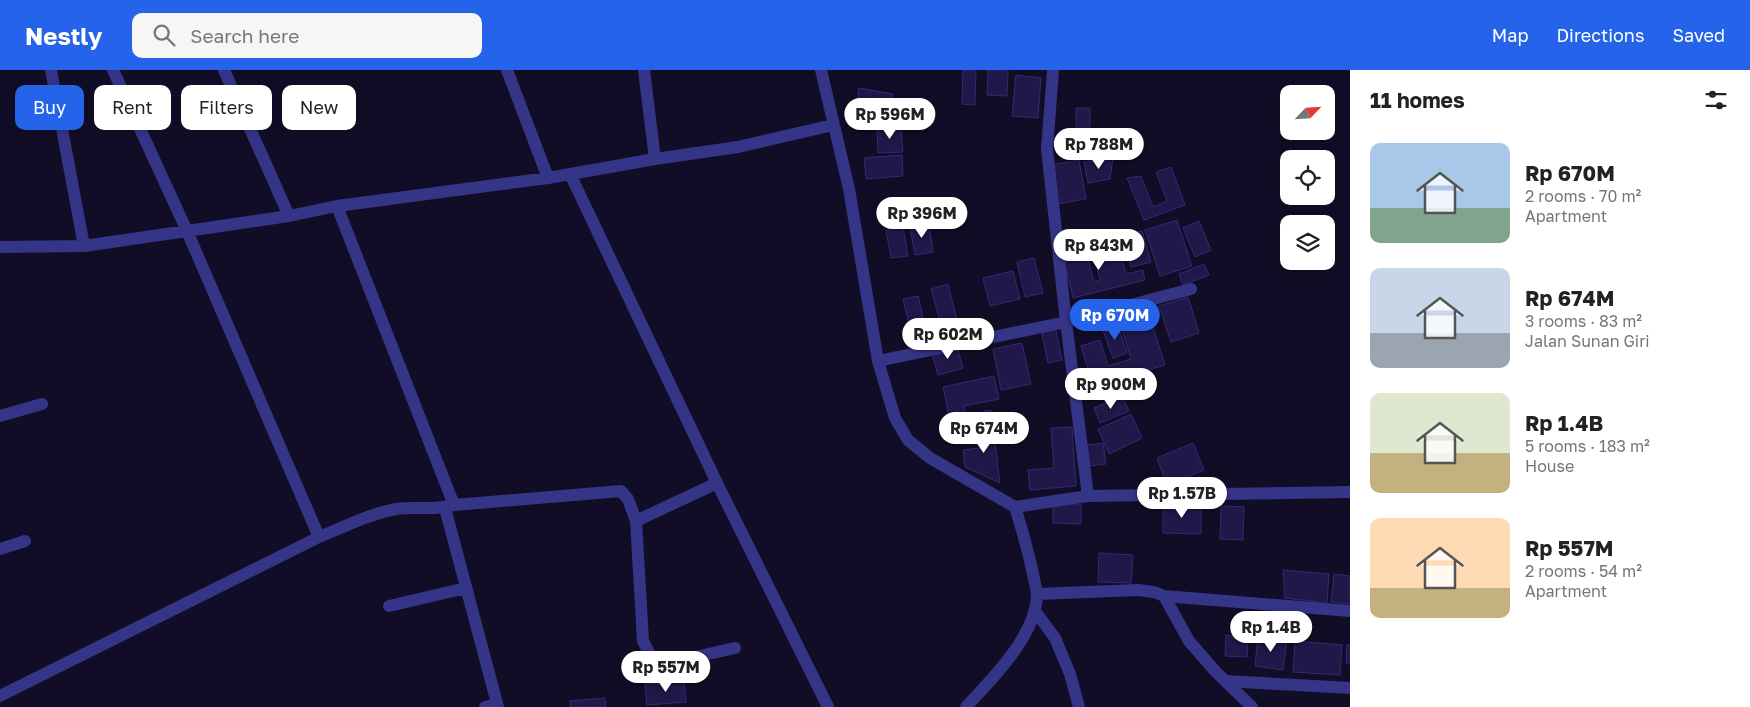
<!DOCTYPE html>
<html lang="en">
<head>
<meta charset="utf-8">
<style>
  :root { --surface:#fff; --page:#f6f6f6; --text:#222; --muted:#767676; --accent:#2563eb }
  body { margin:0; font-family:"Golos Text",sans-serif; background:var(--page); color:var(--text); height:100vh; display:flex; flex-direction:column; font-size:19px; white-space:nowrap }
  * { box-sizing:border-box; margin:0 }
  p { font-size:16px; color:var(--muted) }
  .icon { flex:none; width:28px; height:28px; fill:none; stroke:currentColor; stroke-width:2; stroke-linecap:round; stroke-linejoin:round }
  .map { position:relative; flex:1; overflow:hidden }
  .side { display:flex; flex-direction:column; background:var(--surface); width:400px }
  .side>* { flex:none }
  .guide { position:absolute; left:15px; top:15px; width:475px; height:45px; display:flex; gap:10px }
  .needle { width:32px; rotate:65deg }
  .controls { position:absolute; left:1280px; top:15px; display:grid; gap:10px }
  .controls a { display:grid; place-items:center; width:55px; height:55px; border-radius:10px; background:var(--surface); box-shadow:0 2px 8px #0003; font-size:25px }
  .price { position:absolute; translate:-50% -42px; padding:0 11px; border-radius:18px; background:#fff; color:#222; font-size:16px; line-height:32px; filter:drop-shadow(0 1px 2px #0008) }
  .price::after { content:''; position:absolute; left:50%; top:30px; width:15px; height:11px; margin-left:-8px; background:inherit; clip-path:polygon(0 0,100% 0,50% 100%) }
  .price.active { background:var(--accent); color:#fff }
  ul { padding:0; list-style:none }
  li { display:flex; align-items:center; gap:15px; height:125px; padding:0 20px }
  li span { display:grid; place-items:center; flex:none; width:140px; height:100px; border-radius:10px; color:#555 }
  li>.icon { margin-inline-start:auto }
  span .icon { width:60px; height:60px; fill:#fffc; stroke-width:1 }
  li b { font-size:21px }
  h2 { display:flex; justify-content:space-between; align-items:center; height:60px; padding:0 20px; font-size:21px }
  .pill { padding:0 18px; border-radius:10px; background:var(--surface); box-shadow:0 2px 8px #0003; font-size:18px; line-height:45px }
  .pill.active { background:var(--accent); color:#fff }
  header { display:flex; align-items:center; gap:30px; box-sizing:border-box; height:70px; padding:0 25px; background:var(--accent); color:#fff }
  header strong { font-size:24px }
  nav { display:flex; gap:28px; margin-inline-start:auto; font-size:18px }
  .search { width:350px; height:45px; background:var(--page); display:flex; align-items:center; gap:12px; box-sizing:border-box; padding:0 18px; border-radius:10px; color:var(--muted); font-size:19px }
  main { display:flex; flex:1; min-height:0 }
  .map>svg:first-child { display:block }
</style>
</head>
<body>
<header>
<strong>Nestly</strong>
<div class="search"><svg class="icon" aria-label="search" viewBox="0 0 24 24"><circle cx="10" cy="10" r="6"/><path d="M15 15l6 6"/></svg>Search here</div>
<nav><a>Map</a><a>Directions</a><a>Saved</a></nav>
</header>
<main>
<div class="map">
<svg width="1350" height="637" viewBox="0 0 1350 637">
  <rect width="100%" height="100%" fill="#110d26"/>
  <path fill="#201848" stroke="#352876" d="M963,0h13l-1,35 -13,-1z
    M988,0h20l-1,26 -20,-1z
    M1016,5l25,3 -3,40 -26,-2z
    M859,18l34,6 -5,28 -33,-6z
    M1076,38h14v19h-14z
    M901,56l2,26 -25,1 -1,-26z
    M1072,62h16l-1,23 -15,-1z
    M902,85l1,21 -37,3 -2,-21z
    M1113,88l-3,21 -22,4 -4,-21z
    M1079,90l7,39 -28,5 -7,-39z
    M1171,97l14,38 -41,15 -17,-42 14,-2 12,31 14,-6 -11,-29z
    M1177,150l15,46 -32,10 -15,-46z
    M1199,151l12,29 -16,7 -12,-29z
    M929,154l4,28 -18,3 -5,-28z
    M903,157l5,29 -17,2 -5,-28z
    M1142,161l9,31 -20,5 -9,-31z
    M1118,170l8,34 17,-4 2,10 -72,18 -10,-42 23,-5 8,31 6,-2 -8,-33z
    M1034,188l9,35 -18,4 -8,-35z
    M1204,194l5,11 -26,10 -4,-11z
    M1013,201l7,28 -30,7 -7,-28z
    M948,214l12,47 -16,5 -13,-47z
    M918,226l10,43 -15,3 -10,-43z
    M1188,227l11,36 -28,9 -12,-36z
    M1149,244l16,51 -21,6 3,12 -50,16 -16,-53 19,-6 8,26 23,-7 -11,-36z
    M1117,254l10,29 -14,5 -11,-30z
    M1055,256l7,34 -14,3 -7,-34z
    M1022,273l9,41 -30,6 -8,-41z
    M957,276l6,22 -25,7 -6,-22z
    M994,306l5,23 -35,7 5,26 -17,-2 -9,-43z
    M1122,326l7,15 -29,12 -6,-15z
    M991,340l9,73 -35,-16 -2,-17 25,-3 -4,-36z
    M1131,344l11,24 -33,16 -11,-25z
    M1072,357l4,59 -46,4 -2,-20 26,-2 -3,-40z
    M1103,373l3,21 -16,2 -3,-21z
    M1193,373l11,27 -37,15 -10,-27z
    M1053,434l28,1v19l-28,-1z
    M1163,435h38v29l-38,-1z
    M1221,436l23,1 -1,33 -23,-1z
    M1099,483l34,2 -2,28 -33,-1z
    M1283,500l46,4 -2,29 -42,-5z
    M1334,504l16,2v28l-19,-2z
    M1255,542l36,4 -2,20 -36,-4z
    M1226,565l22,2 -1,20 -22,-1z
    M1258,566l29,4 -4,30 -28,-4z
    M1295,571l47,4 -2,30 -47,-3z
    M1347,575h3v19l-4,-1z
    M684,611l2,21 -39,3 -2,-21z
    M605,628l1,9h-36v-6z"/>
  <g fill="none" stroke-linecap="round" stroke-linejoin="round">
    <path stroke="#353588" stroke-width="12" d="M51,0l33,176
      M113,0l74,161 132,306c25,-10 50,-23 77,-28 19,-3 39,2 58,-4l167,-14 7,8 8,22 7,120 8,16 13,7 71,-16
      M224,0l65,146
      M507,0l41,108
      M644,0l11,89
      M821,0l28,119 29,172 17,57 13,22 22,18 85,49c7,22 13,44 18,67 1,7 4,15 4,22 -2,41 -45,83 -71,111
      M1053,0l-6,79 19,173 22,174
      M570,104l147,309 111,224
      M337,136l117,299
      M0,177l84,-1 205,-30 48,-10 211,-28 107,-19 83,-12 95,-22
      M878,291l188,-39 125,-33
      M0,346l42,-12
      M1015,437l73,-11 262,-4
      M445,438l53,199
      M636,451l81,-38
      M0,479l25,-8
      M1037,524l101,-4 16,2 10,4 25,45 27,31 36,35
      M1164,526l186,15
      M389,536l77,-18
      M1035,541l20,27 15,36 9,33
      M1225,611l125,7
      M0,626l319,-159
      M485,637l12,-3"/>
  </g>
</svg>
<div class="controls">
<a><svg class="needle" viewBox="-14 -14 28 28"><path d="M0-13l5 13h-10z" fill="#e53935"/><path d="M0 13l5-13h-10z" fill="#767676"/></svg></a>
<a><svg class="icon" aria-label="locate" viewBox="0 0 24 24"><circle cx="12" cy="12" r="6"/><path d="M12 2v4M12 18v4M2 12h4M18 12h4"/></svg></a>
<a><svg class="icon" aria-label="layers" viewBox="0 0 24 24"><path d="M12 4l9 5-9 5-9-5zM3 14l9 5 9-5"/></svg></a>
</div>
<b class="price" style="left:890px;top:70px">Rp 596M</b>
<b class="price" style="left:1099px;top:100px">Rp 788M</b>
<b class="price" style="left:922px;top:169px">Rp 396M</b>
<b class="price" style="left:1099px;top:201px">Rp 843M</b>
<b class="price active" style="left:1115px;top:271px">Rp 670M</b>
<b class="price" style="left:948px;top:290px">Rp 602M</b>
<b class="price" style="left:1111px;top:340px">Rp 900M</b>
<b class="price" style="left:984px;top:384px">Rp 674M</b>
<b class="price" style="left:1182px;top:449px">Rp 1.57B</b>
<b class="price" style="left:1271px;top:583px">Rp 1.4B</b>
<b class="price" style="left:666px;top:623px">Rp 557M</b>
<div class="guide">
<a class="pill active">Buy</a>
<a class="pill">Rent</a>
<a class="pill">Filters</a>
<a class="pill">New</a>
</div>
</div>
<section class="side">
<h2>11 homes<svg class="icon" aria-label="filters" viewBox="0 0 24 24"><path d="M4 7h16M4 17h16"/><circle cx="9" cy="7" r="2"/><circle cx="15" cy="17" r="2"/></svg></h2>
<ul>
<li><span style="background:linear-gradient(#a9c7e8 65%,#7fa58c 0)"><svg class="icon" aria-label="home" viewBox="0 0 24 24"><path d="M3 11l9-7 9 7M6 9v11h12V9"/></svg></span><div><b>Rp 670M</b><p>2 rooms · 70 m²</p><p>Apartment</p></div></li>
<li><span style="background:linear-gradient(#c9d6e8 65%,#9aa5b1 0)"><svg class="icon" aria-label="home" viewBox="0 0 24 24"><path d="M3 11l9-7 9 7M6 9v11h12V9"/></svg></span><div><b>Rp 674M</b><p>3 rooms · 83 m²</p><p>Jalan Sunan Giri</p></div></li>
<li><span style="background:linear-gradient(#dfe7d0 60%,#c2b280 0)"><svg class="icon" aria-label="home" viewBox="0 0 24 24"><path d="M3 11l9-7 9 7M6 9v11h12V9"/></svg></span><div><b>Rp 1.4B</b><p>5 rooms · 183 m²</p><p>House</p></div></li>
<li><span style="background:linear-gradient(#ffd9b3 70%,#c2b280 0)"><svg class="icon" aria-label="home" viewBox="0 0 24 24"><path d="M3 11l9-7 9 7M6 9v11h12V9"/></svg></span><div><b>Rp 557M</b><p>2 rooms · 54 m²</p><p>Apartment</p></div></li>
</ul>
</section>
</main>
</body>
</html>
